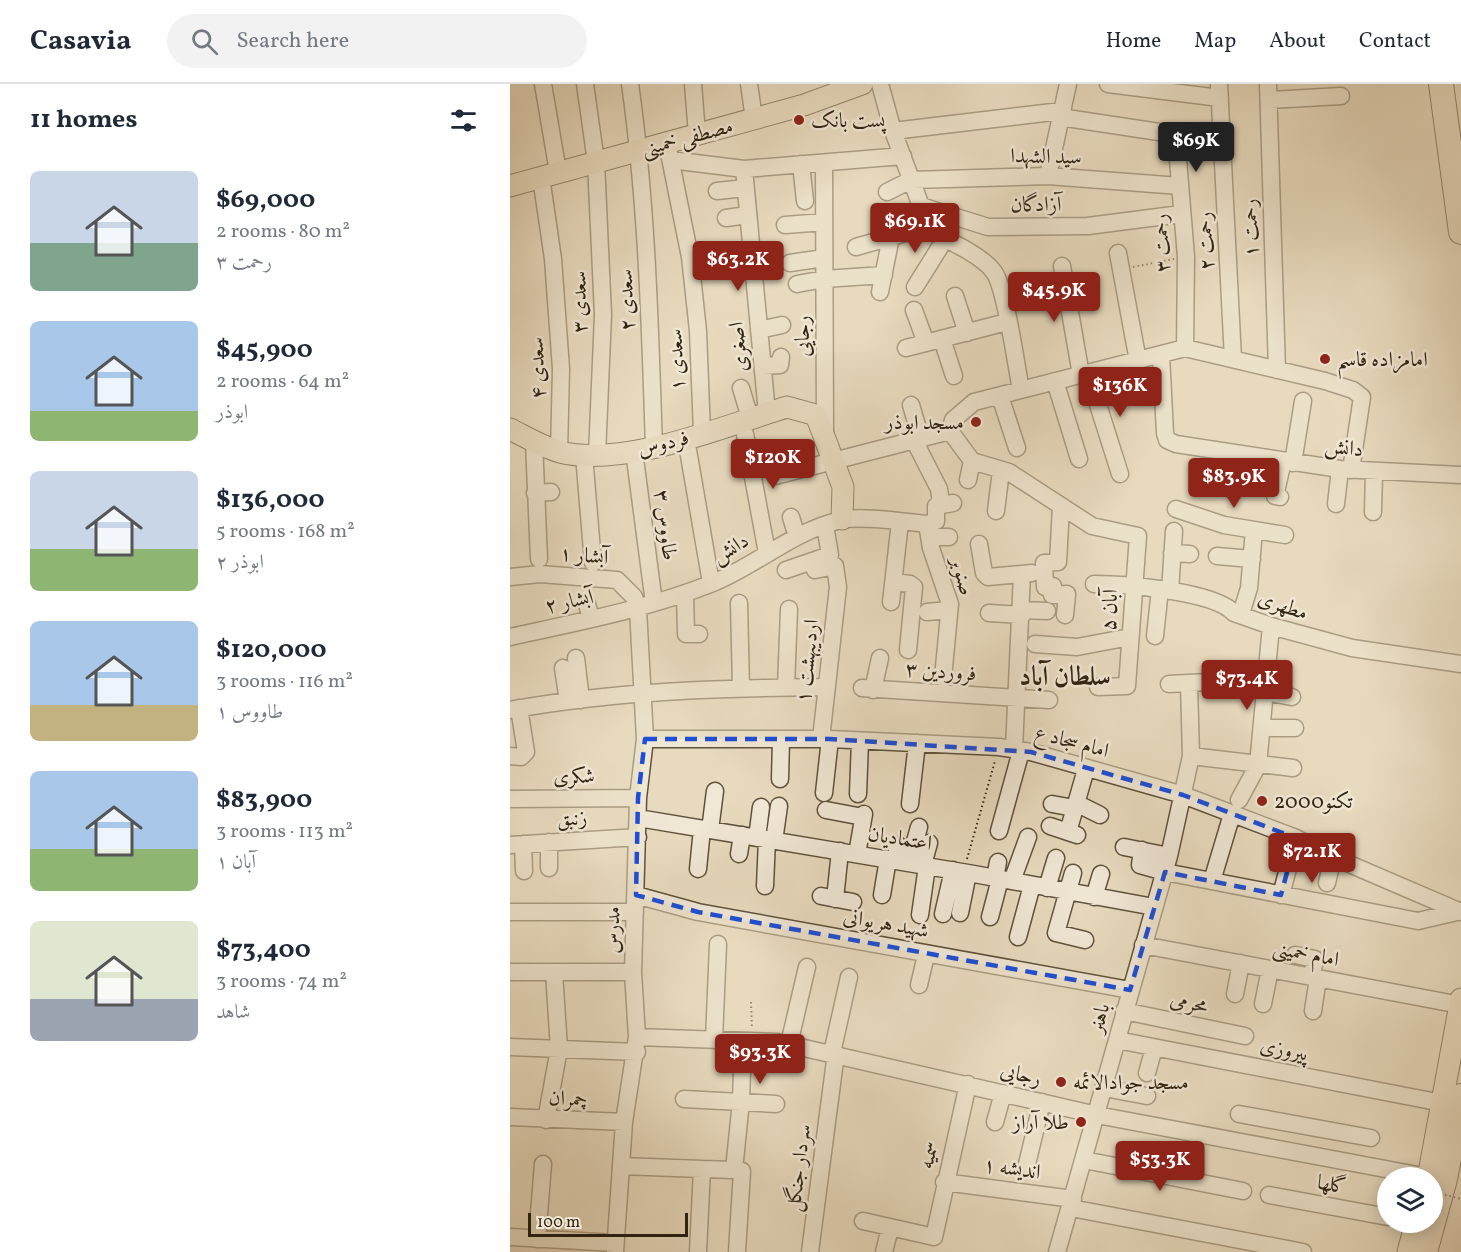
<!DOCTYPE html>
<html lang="en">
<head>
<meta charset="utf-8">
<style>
  :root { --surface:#fff; --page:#f2f2f3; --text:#1f2937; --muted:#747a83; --line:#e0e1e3; --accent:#8f2418 }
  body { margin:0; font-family:Vollkorn,Amiri,serif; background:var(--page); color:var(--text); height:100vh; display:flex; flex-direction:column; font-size:22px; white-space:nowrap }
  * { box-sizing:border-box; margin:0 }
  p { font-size:20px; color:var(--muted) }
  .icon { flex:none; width:33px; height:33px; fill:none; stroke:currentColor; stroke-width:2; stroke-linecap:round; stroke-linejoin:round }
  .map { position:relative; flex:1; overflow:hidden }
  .panel { display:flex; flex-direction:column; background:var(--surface); width:510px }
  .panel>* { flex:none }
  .controls { position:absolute; left:867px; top:1083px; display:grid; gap:12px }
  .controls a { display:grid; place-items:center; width:66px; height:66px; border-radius:50%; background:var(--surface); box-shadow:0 3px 15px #0003; font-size:30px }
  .scale { position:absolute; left:18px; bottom:15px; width:160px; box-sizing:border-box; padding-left:6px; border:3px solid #312411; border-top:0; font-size:16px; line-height:21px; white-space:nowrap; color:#312411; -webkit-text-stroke:4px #f0e7d5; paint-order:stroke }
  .price { position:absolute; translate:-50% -51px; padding:0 14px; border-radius:6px; background:var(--accent); color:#fff; font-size:20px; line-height:39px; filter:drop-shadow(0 2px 3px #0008) }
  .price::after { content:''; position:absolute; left:50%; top:36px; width:18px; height:14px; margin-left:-9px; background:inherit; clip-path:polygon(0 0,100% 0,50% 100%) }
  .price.active { background:#222; color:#fff }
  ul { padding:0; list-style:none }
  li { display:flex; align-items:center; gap:18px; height:150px; padding:0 30px }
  li span { display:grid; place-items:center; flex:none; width:168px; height:120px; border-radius:9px; color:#555 }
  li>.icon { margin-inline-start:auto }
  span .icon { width:72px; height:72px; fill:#fffc; stroke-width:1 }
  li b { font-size:26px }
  h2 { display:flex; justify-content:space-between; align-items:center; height:72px; padding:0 30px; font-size:26px }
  header { display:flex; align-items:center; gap:36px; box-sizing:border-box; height:84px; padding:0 30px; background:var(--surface); border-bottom:2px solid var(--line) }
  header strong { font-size:28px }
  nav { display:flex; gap:33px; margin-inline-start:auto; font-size:21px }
  .search { width:420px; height:54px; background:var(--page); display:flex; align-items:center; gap:15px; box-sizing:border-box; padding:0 21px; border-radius:33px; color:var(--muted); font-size:22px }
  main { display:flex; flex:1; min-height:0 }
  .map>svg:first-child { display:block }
</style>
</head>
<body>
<header>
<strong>Casavia</strong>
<div class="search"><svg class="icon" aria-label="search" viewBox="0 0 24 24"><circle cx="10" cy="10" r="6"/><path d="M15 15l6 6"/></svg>Search here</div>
<nav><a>Home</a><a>Map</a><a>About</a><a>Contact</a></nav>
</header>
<main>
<section class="panel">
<h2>11 homes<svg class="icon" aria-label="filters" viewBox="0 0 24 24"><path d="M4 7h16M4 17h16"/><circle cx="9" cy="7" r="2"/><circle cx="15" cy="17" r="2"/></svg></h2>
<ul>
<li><span style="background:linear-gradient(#c9d6e8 60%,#7fa58c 0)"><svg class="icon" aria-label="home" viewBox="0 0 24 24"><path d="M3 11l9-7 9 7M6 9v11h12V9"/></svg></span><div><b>$69,000</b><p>2 rooms · 80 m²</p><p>رحمت ۳</p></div></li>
<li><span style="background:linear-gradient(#a9c7e8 75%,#8fb573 0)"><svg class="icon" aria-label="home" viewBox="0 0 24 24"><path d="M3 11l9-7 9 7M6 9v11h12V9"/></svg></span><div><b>$45,900</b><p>2 rooms · 64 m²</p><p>ابوذر</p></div></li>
<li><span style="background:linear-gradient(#c9d6e8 65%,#8fb573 0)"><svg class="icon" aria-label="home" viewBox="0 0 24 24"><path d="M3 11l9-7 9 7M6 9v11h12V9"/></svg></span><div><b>$136,000</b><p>5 rooms · 168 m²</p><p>ابوذر ۲</p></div></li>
<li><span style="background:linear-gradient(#a9c7e8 70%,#c2b280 0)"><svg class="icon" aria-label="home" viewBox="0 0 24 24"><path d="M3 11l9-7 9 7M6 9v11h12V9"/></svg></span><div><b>$120,000</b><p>3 rooms · 116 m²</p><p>طاووس ۱</p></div></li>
<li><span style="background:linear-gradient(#a9c7e8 65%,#8fb573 0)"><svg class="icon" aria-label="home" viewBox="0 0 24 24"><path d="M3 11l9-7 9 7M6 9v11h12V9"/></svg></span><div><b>$83,900</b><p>3 rooms · 113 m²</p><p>آبان ۱</p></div></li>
<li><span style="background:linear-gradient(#dfe7d0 65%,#9aa5b1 0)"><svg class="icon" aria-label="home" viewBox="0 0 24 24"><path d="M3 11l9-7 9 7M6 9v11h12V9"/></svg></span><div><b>$73,400</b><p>3 rooms · 74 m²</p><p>شاهد</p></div></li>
</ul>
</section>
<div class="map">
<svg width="951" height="1168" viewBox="0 0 951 1168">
  <rect width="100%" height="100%" fill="#e8dabe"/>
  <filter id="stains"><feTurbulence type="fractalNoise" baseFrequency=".00333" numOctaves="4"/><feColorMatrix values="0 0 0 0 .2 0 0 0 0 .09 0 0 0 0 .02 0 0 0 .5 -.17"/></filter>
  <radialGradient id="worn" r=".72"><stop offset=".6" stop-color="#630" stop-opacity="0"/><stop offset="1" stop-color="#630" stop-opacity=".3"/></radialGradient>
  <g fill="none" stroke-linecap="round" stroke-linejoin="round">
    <defs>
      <path id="minor" d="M33,0l15,88
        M75,0l11,78 7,153 -6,140
        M120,0c17,120 20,242 24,364
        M183,0l4,50
        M239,0l5,35
        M370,0l13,47 28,75 67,21 100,-1 93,-12
        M598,0l112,14
        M709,0l14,275
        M758,0l9,286
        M759,16l72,-4
        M550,33l99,15
        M383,47l168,-20
        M666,51l10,122 -1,91
        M157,59l23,114 8,74 4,102
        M161,76l73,9 159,-13
        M314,79l1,269
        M291,80l4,37
        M234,85l23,244
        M538,92l20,-92
        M31,93l12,82 8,110 -2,83
        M207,107l28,-3
        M377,108l24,-12 137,-4 132,10
        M216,134l22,-3
        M275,141l39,-3
        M413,144c20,10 58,26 71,44 12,17 22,93 27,118
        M346,163l67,-19
        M608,169l20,108
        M280,179l34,-5
        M552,182l19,109
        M287,200l27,-5 60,-4
        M405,203l30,-48
        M370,208l11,-55
        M445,212l12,37
        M404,226l12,33
        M249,246l23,-5
        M432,255l12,37
        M396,264l101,-26
        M651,271l4,78 2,7 9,4 164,25 121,6
        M253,282l17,-1 1,-8
        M578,289l32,101
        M545,297l24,78
        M231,304l9,30
        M490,312l17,52
        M401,321l10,34
        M440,347l22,30 37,11 83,54 46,10 -11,150 -29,1
        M235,350l22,119
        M404,356l25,49 2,14
        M24,358l5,117
        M178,366l23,133
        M124,367l20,152
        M279,369l5,18
        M74,371l9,108
        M783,379l10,-62
        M265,392l175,-45 3,-11 21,-18 211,-54 140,33 28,9 9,7 -11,73
        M458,396l4,-19
        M25,409l16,-1
        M770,413l-5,-1 8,-35
        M826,420l4,-35
        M551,422l-3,56 -14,1 1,24 8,-1 -1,9 15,-1 -2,21
        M666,425l48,16 61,10
        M486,427l5,-41
        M863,428l1,-39
        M281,433l6,20
        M417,440l4,24 19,56 -7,74
        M419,453h20
        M469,460l5,29 4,4 44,-4
        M662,469l18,1
        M707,472l35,3
        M302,477l3,9 20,-4 3,21 -17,152
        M276,486l44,-15 -5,-30
        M0,493l30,-3 77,6 17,17 4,12 7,130 -7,59 -5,174 4,65 -13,85 -9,130
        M385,498l15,2 4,3 -6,63
        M584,500c30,0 120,7 140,29l37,13 81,22 109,16
        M660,507l4,-60
        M175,509l1,41h13
        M381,518l9,-80
        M229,519l2,85
        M77,520l4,15
        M512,526l25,1
        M417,528l22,-2
        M479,529l33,2
        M731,530l8,-26 5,-58
        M645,552l5,-47
        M0,553c69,-15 137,-28 203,-54 44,-18 80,-52 128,-63 19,-5 65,2 86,4l9,-3v-15l17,-3
        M525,560l42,3 53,-10
        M66,574l5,42
        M53,584l5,33
        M659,600l98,-5
        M276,603l3,-78
        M352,604l187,12
        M363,606l7,-32
        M756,608l26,5
        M0,626c105,-19 210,-22 317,-23
        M752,644h33
        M135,655h185l169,8 32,5 152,43 113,43 37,19 128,55
        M504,665l8,-175
        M0,672l11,1 5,-5 -7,-44
        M681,672l102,12
        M270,695l1,-39
        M314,709l6,-54
        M348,710l2,-53
        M0,715l128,-1
        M729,716l19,-35 13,-139
        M566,719l24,12
        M400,720l7,-61
        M542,720l22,4
        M316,726l37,7
        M128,734l336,56 180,33
        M540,742l27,9
        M200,746l5,-39
        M489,747l22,-80
        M558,748l18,-63
        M247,754l4,-31
        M264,757l5,-35
        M39,758v26
        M13,760l1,27
        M0,761l128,-8
        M614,763l45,9
        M632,766l-2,15 25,7 253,49 43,-10
        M229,770l3,-19
        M347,770l7,-40
        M385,777l3,-16
        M399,779l10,-36
        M413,781l6,-22
        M188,785l4,-40
        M563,789l-17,60 29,7
        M485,794l3,-16
        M502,797l16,-44
        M702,797l20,-67
        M817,799l6,-26
        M255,802l2,-47
        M537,804l9,-30
        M126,811l62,17 432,78
        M372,811l6,-36
        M771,811l15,-57
        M311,812l32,6
        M584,813l7,-23
        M325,815l5,-48
        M0,828h125
        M450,829l8,-40
        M433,830l10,-44
        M410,831l7,-49
        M480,833l10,-38
        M508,853l14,-52
        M633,861l317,60
        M785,871l20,4 -3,18
        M0,888h123
        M409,901l7,-30
        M725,910l6,-31
        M753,920l7,-35
        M614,927l121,25
        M803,927l5,-33
        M127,953l141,5 319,73 331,62
        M204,956l4,-96
        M607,956l325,63
        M279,960l18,-77
        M0,963l127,5
        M322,969l17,-76
        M637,989l7,-25
        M594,1004l43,8
        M174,1015l92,5
        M729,1030l132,24
        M0,1033l114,5
        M36,1036l13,-71 -5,-77
        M485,1038l8,-29
        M574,1076l159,31
        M517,1080l15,-62
        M111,1082l81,3 -4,83
        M192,1085l32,1 7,-69 2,-60
        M224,1086l8,1 -5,81
        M434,1098l129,17
        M759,1111l119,22
        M561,1124l232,44
        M353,1137l71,16 34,-153
        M0,1153l105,6
        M27,1155l6,-75
        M300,1168l26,-199
        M374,1168l6,-24
        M547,1168l112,-396 22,-100 -2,-72"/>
      <path id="major" d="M0,102l294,-81 58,-21
        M0,345c16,8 33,18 50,23 65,16 164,-26 227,-45l29,8 27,72 -1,32
        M918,1094l33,-179
        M898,1168l8,-30"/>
      <path id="highway" d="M931,0l20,148
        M915,1168l20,-73 16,-83"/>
    </defs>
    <use href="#minor" stroke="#5f523c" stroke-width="19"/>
    <use href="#major" stroke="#312411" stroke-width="23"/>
    <use href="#highway" stroke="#312411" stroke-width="26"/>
    <path stroke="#312411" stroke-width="2" stroke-dasharray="1.5 3" stroke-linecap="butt" d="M678,49l21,-4
      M623,183l41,-8
      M457,775l28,-98
      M241,918l1,27"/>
    <use href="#minor" stroke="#f0e7d5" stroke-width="16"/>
    <use href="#major" stroke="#e8dabe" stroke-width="21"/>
    <use href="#highway" stroke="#e8dabe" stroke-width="24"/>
    <path stroke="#312411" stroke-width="2" stroke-dasharray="1.5 3" stroke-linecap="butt" d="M922,1107l29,8"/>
  </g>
  <path d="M0 0H951V1168H0ZM135,655h185l201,13 152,43 113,43 -15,57 -116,-23 -35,118 -432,-78 -62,-17 2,-97z" fill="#e8dabe" fill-opacity=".55" fill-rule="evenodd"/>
  <path fill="none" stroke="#1d4ed8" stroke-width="4.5" stroke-dasharray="12 8" stroke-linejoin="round" d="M135,655h185l201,13 152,43 113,43 -15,57 -116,-23 -35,118 -432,-78 -62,-17 2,-97z"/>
  <g fill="#8f2418" stroke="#f0e7d5" stroke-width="2">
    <circle cx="289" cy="36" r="6"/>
    <circle cx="815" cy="275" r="6"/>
    <circle cx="466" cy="338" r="6"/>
    <circle cx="752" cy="717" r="6"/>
    <circle cx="551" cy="998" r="6"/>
    <circle cx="571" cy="1038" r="6"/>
  </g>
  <g text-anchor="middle" stroke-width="5" stroke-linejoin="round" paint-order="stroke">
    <g font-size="21" fill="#312411" stroke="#f0e7d5" text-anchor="start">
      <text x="301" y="43">پست بانک</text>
      <text x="827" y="282">امامزاده قاسم</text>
      <text x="454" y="345" text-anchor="end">مسجد ابوذر</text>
      <text x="764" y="724">تکنو2000</text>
      <text x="563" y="1005">مسجد جوادالائمه</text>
      <text x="559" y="1045" text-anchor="end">طلا آراز</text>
    </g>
    <g font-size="21" fill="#312411" stroke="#f0e7d5">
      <text transform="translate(177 53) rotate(-15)" y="7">مصطفی خمینی</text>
      <text transform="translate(536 72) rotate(1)" y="7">سید الشهدا</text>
      <text transform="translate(526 120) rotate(-1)" y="7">آزادگان</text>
      <text transform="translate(740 144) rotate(-92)" y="7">رحمت ۱</text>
      <text transform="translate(695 157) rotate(-93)" y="7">رحمت ۲</text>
      <text transform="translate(651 159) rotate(-93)" y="7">رحمت ۳</text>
      <text transform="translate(116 216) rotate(-92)" y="7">سعدی ۲</text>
      <text transform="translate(69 218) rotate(-91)" y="7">سعدی ۳</text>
      <text transform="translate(292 252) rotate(-90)" y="7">رجایی</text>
      <text transform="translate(228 263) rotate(-96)" y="7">اصغری</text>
      <text transform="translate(166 276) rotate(-93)" y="7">سعدی ۱</text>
      <text transform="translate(27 284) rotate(-92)" y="7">سعدی ۴</text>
      <text transform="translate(153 359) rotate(-14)" y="7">فردوس</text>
      <text transform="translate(834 363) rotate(7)" y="7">دانش</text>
      <text transform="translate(156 441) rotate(83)" y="7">طاووس ۳</text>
      <text transform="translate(220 464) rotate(-30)" y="7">دانش</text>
      <text transform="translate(74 471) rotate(5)" y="7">آبشار ۱</text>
      <text transform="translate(453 492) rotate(74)" y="7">صنوبر</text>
      <text transform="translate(59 517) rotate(-12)" y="7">آبشار ۲</text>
      <text transform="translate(773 521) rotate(19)" y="7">مطهری</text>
      <text transform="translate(599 526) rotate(-87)" y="7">آبان ۵</text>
      <text transform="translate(297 577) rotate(-84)" y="7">اردیبهشت ۱</text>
      <text transform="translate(431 587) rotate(4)" y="7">فروردین ۳</text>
      <text transform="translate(562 657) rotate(15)" y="7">امام سجاد ع</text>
      <text transform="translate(64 692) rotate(-1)" y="7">شکری</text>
      <text transform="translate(62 734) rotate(-4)" y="7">زنبق</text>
      <text transform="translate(390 754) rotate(9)" y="7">اعتمادیان</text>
      <text transform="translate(376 839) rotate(10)" y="7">شهید هریوانی</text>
      <text transform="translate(102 846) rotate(-88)" y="7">مدرس</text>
      <text transform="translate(796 869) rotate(11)" y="7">امام خمینی</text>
      <text transform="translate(679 918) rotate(12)" y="7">محرمی</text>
      <text transform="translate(589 934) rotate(-75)" y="7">باهنر</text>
      <text transform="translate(774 965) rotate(11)" y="7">پیروزی</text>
      <text transform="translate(511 990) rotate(14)" y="7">رجایی</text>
      <text transform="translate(58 1014) rotate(2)" y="7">چمران</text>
      <text transform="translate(418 1071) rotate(-77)" y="7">سمیه</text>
      <text transform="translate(288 1084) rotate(-83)" y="7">سردار جنگل</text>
      <text transform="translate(502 1084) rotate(8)" y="7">اندیشه ۱</text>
      <text transform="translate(822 1100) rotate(10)" y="7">گلها</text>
    </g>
    <g font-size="27" font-weight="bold" fill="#312411" stroke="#f0e7d5">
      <text x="555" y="601">سلطان آباد</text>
    </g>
  </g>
  <rect width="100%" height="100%" filter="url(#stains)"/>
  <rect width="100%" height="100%" fill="url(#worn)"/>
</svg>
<div class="controls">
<a><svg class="icon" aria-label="layers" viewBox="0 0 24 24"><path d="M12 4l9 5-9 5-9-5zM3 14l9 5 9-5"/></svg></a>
</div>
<div class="scale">100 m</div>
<b class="price active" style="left:686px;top:89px">$69K</b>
<b class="price" style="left:405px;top:170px">$69.1K</b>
<b class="price" style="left:228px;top:208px">$63.2K</b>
<b class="price" style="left:544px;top:239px">$45.9K</b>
<b class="price" style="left:610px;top:334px">$136K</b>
<b class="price" style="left:263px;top:406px">$120K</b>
<b class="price" style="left:724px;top:425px">$83.9K</b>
<b class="price" style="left:737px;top:627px">$73.4K</b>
<b class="price" style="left:802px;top:800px">$72.1K</b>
<b class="price" style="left:250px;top:1001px">$93.3K</b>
<b class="price" style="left:650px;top:1108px">$53.3K</b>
</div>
</main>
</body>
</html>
